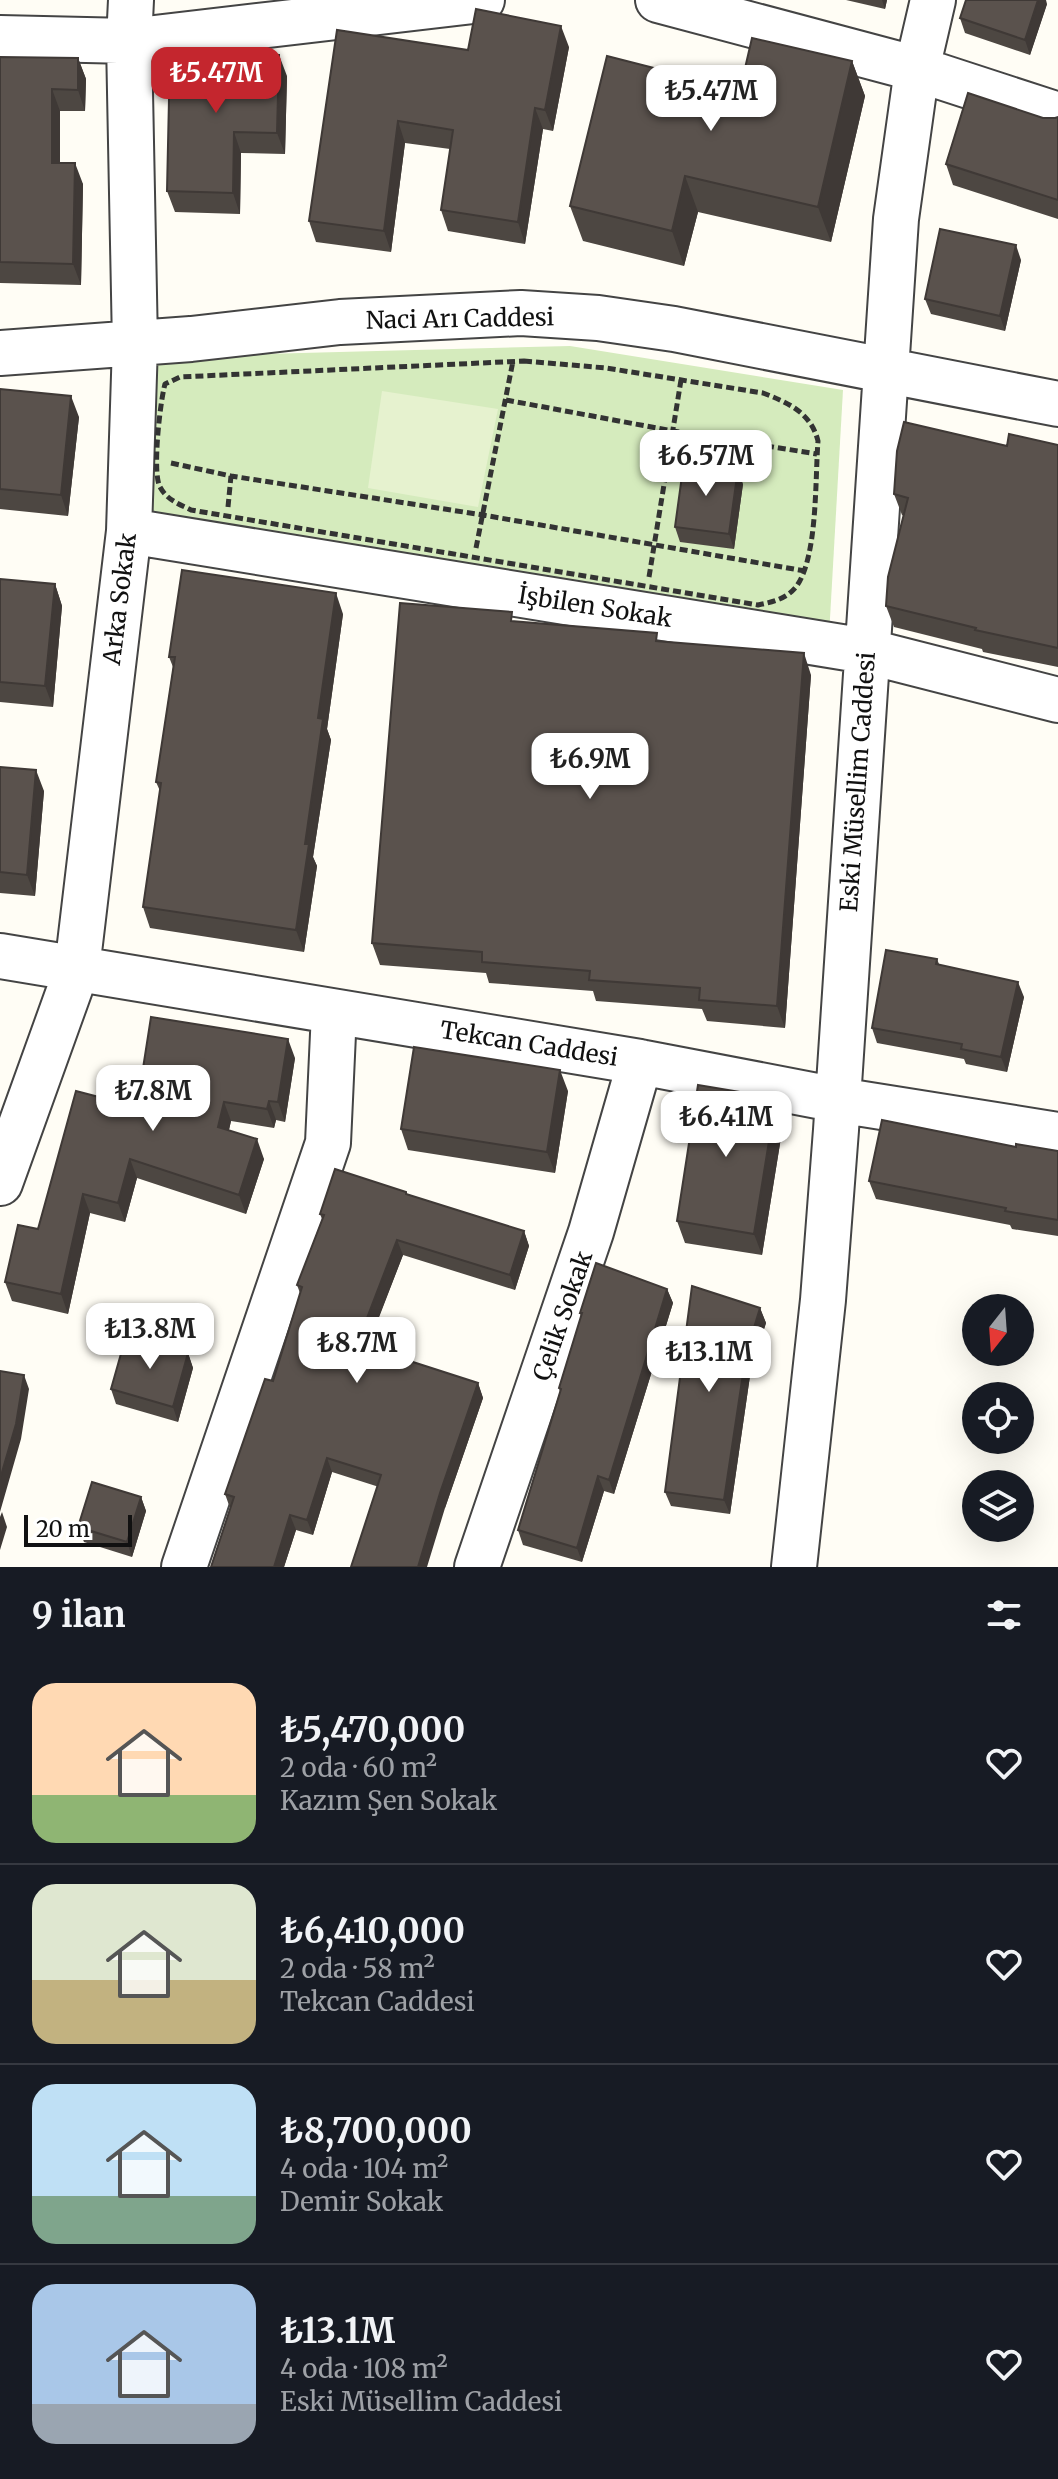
<!DOCTYPE html>
<html lang="tr">
<head>
<meta charset="utf-8">
<style>
  :root { --surface:#171b24; --page:#20242c; --text:#f1f3f6; --muted:#9ea1a6; --line:#363941; --accent:#c4262e }
  body { margin:0; font-family:Merriweather,serif; background:var(--page); color:var(--text); height:100vh; display:flex; flex-direction:column; font-size:30px; white-space:nowrap }
  * { box-sizing:border-box; margin:0 }
  p { font-size:26px; color:var(--muted) }
  .icon { flex:none; width:44px; height:44px; fill:none; stroke:currentColor; stroke-width:2; stroke-linecap:round; stroke-linejoin:round }
  .map { position:relative; height:1567px; overflow:hidden }
  .side { display:flex; flex-direction:column; background:var(--surface); flex:1 }
  .side>* { flex:none }
  .needle { width:52px; rotate:197deg }
  .fabs { position:absolute; left:962px; top:1294px; display:grid; gap:16px }
  .fabs a { display:grid; place-items:center; width:72px; height:72px; border-radius:50%; background:var(--surface); box-shadow:0 8px 32px #0002; font-size:40px }
  .scale { position:absolute; left:24px; bottom:20px; width:108px; box-sizing:border-box; padding-left:8px; border:4px solid #111; border-top:0; font-size:22px; line-height:28px; white-space:nowrap; color:#111; -webkit-text-stroke:6px #fff; paint-order:stroke }
  .price { position:absolute; translate:-50% -68px; padding:0 18px; border-radius:16px; background:#fff; color:#222; font-size:26px; line-height:52px; filter:drop-shadow(0 2px 4px #0008) }
  .price::after { content:''; position:absolute; left:50%; top:48px; width:24px; height:18px; margin-left:-12px; background:inherit; clip-path:polygon(0 0,100% 0,50% 100%) }
  .price.on { background:var(--accent); color:#fff }
  ul { padding:0; list-style:none }
  li { display:flex; align-items:center; gap:24px; height:200px; padding:0 32px }
  li+li { border-top:2px solid var(--line) }
  li span { display:grid; place-items:center; flex:none; width:224px; height:160px; border-radius:24px; color:#555 }
  li>.icon { margin-inline-start:auto }
  span .icon { width:96px; height:96px; fill:#fffc; stroke-width:1 }
  li b { font-size:34px }
  h2 { display:flex; justify-content:space-between; align-items:center; height:96px; padding:0 32px; font-size:34px }
  .map>svg:first-child { display:block }
</style>
</head>
<body>
<div class="map">
<svg width="1058" height="1567" viewBox="0 0 1058 1567">
  <rect width="100%" height="100%" fill="#fffdf5"/>
  <path fill="#d5ebbd" d="M570,346l273,44 -14,246 -687,-112 1,-167z"/>
  <path fill="#e6f2cf" d="M382,391l116,18 -20,98 -110,-19z"/>
  <g fill="none" stroke-linecap="round" stroke-linejoin="round">
    <defs>
      <path id="minor" d="M658,0l259,69 141,46
        M0,38l129,3 353,-41
        M0,353l191,-14 149,-17 181,-9 77,5 76,11 384,75
        M129,531l737,120 192,49
        M0,956l640,106 198,38 220,35
        M0,1183l77,-214 52,-438 6,-187 -6,-303 2,-41
        M184,1567l144,-424 6,-131
        M477,1567l114,-335 49,-170
        M794,1567l29,-267 13,-170 60,-911 21,-150 16,-69"/>
    </defs>
    <use href="#minor" stroke="#444" stroke-width="48"/>
    <path stroke="#333" stroke-width="5" stroke-dasharray="8 4" stroke-linecap="butt" d="M524,361l82,7 157,25c26,10 48,20 55,48 -3,38 0,116 -22,146 -10,12 -23,15 -38,18l-567,-95c-12,-6 -24,-10 -31,-23 -8,-14 0,-85 5,-103l15,-7z
      M506,400l167,31 144,23
      M171,463l60,13 252,39 322,56
      M228,507l3,-31
      M476,548l37,-187
      M649,577l32,-197"/>
    <use href="#minor" stroke="#fff" stroke-width="44"/>
  </g>
  <path fill="#4d4742" d="M846,0h41l-2,9z
    M1047,4l-17,51 -65,-22 -5,-15z
    M337,30l131,20 101,-3 -16,84 -10,-2 -18,115 -77,-13 -7,-21 9,-61 -45,-6 -14,109 -75,-10 -7,-21z
    M0,57l78,1 8,21 -1,32h-25v52l23,21 -2,101 -81,-2z
    M852,61l13,35 -34,146 -133,-30 -14,54 -101,-25 -13,-35 170,-116z
    M287,76l-2,78 -44,-1 -1,61 -65,-2 -8,-21z
    M1058,117v102l-105,-34 -7,-21 97,-46h12z
    M1021,260l-16,71 -74,-17 -6,-15z
    M0,389l79,28 -11,99 -68,-7z
    M1058,445v222l-75,-15 -1,-3 -88,-22 -8,-21 18,-90 -2,-1 -8,-21 113,-48z
    M743,484l-9,65 -54,-7 -5,-15z
    M0,579l55,5 7,22 -9,101 -53,-5z
    M343,614l-16,115 4,11 -18,117 4,9 -13,86 -154,-24 -7,-21 17,-116 -4,-9 17,-115 -4,-10z
    M516,622l144,20 151,33 -26,353 -78,-7 -5,-12 -106,-8 -3,-10 -104,-8 -3,-10 -106,-8 -8,-22z
    M0,767l44,24 -9,105 -35,-3z
    M937,959l2,5 85,33 -17,75 -41,-8 -2,-5 -87,-16 -5,-15z
    M295,1058l-10,64 -9,-2 -2,8 -43,-7 -2,9 35,29 -18,55 -109,-36 -12,44 -35,-9 -22,101 -56,-13 -7,-19 33,-53 99,-122z
    M568,1091l-13,82 -147,-23 -7,-21z
    M776,1098l8,21 -22,136 -77,-12 -8,-22z
    M1016,1147l42,4v85l-46,-7 -2,-4 -134,-26 -7,-18z
    M406,1192l2,3 116,36 5,15 -14,44 -112,-35 -36,92 111,36 5,15 -38,110 -113,-36 -19,63 -17,-5 -12,37h-73l19,-59 -5,-14 48,-113 27,-88 -3,-8 25,-66 -2,-5z
    M667,1289l6,14 -59,191 -10,-3 -22,71 -59,-17 -5,-15 42,-138 -1,-4 22,-71 -1,-4z
    M760,1308l6,15 -15,46 -21,145 -59,-8 -6,-14z
    M188,1353l5,15 -15,54 -62,-18 -5,-15z
    M141,1497l5,14 -14,46 -48,-15 -6,-15z"/>
  <path fill="#3f3936" d="M882,0h5l-2,9z
    M1038,0h8l1,4 -17,51 -5,-15z
    M561,26l8,21 -16,84 -8,-21z
    M279,55l8,21 -2,78 -8,-21z
    M78,58l8,21 -1,32 -7,-21z
    M852,61l13,35 -34,146 -13,-35z
    M52,89l8,22v73l-8,-21z
    M535,108l8,21 -18,115 -7,-22z
    M398,121l7,22 -14,109 -7,-21z
    M234,132l7,21 -1,61 -7,-21z
    M75,163l8,21 -2,101 -8,-21z
    M685,176l13,36 -14,54 -12,-35z
    M1016,245l5,15 -16,71 -5,-15z
    M71,396l8,21 -11,99 -7,-21z
    M738,469l5,15 -9,65 -5,-15z
    M55,584l7,22 -9,101 -8,-21z
    M336,593l7,21 -16,115 4,11 -18,117 4,9 -13,86 -8,-22 22,-212z
    M804,653l7,22 -26,353 -8,-22z
    M36,770l8,21 -9,105 -8,-21z
    M1018,982l6,15 -17,75 -6,-15z
    M288,1039l7,19 -10,64 -7,-20z
    M560,1070l8,21 -13,82 -8,-21z
    M776,1098l8,21 -22,136 -8,-21z
    M269,1101l7,19 -2,8 -7,-19z
    M224,1102l7,19 -6,25 -7,-19z
    M257,1139l7,20 -18,55 -7,-19z
    M130,1159l7,19 -12,44 -7,-19z
    M83,1194l7,19 -22,101 -7,-20z
    M524,1231l5,15 -14,44 -5,-15z
    M397,1240l6,15 -40,104 -6,-15z
    M667,1289l6,14 -59,191 -5,-14z
    M760,1308l6,15 -15,46 -21,145 -6,-14 22,-146z
    M188,1353l5,15 -15,54 -5,-15z
    M24,1375l5,14 -8,50 -21,73v-33z
    M478,1383l5,15 -38,110 -18,59h-9l22,-74z
    M327,1458l5,14 -19,63 -6,-15z
    M598,1476l6,15 -22,71 -5,-14z
    M141,1497l5,14 -14,46 -5,-15z
    M2,1512l5,15 -7,23v-33z
    M290,1515l6,15 -12,37h-10z"/>
  <path fill="#5a524d" stroke="#3f3936" stroke-width="2" d="M966,0h72l-13,40 -65,-22z
    M476,9l85,17 -16,84 -10,-2 -17,114 -77,-12 12,-80 -55,-9 -14,110 -75,-10 28,-191 131,20z
    M752,38l100,23 -34,146 -133,-31 -13,55 -102,-25 37,-150 133,34z
    M170,53l109,2 -2,78 -43,-1 -1,61 -66,-2z
    M0,57l78,1v32l-26,-1v74h23l-2,101 -73,-2z
    M968,93l75,25h12l3,-1v83l-112,-36z
    M940,229l76,16 -16,71 -75,-17z
    M0,389l71,7 -10,99 -61,-6z
    M904,422l103,24 2,-12 49,11v203l-83,-18 1,-2 -90,-22 2,-29 20,-79 -14,-4 3,-43z
    M684,461l54,8 -9,65 -54,-7z
    M182,570l154,23 -18,125 5,1 -18,125h4l-13,86 -153,-23 18,-124 -5,-1 19,-125h-6z
    M0,579l55,5 -10,102 -45,-4z
    M400,603l112,9 -1,9 146,12 -1,8 148,12 -27,353 -78,-6 1,-12 -111,-8 1,-9 -108,-9v-10l-110,-9z
    M0,767l36,3 -9,105 -27,-3z
    M886,950l51,9 -1,5 82,18 -17,75 -40,-8 1,-5 -90,-16z
    M151,1017l137,22 -10,63 -9,-1 -2,8 -43,-7 -6,25 39,12 -18,56 -109,-36 -12,44 -35,-9 -22,100 -56,-12 13,-57 20,4 38,-138 61,16z
    M414,1047l146,23 -13,82 -146,-23z
    M698,1085l78,13 -22,136 -77,-13z
    M882,1120l134,27v-3l42,7v69l-53,-9 1,-3 -137,-27z
    M335,1169l71,23v2l118,37 -14,44 -113,-35 -40,104 121,39 -38,110 -22,74h-67l30,-92 -54,-17 -20,62 -17,-5 -16,52h-63l23,-70 -9,-3 40,-115 8,2 29,-94 -5,-2 27,-70 -4,-1z
    M596,1263l71,26 -58,191 -11,-4 -21,72 -59,-18 43,-141 -2,-1 23,-75h-2z
    M692,1286l68,22 -14,46 -22,146 -59,-8z
    M126,1336l62,17 -15,54 -62,-18z
    M0,1371l24,4 -8,49 -16,55z
    M92,1482l49,15 -14,45 -49,-15z"/>
  <g text-anchor="middle" stroke-width="8" stroke-linejoin="round" paint-order="stroke">
    <g font-size="24" fill="#111" stroke="#fff">
      <text transform="translate(460 319) rotate(-1)" y="8">Naci Arı Caddesi</text>
      <text transform="translate(120 599) rotate(-83)" y="8">Arka Sokak</text>
      <text transform="translate(595 607) rotate(9)" y="8">İşbilen Sokak</text>
      <text transform="translate(858 782) rotate(-86)" y="8">Eski Müsellim Caddesi</text>
      <text transform="translate(529 1044) rotate(9)" y="8">Tekcan Caddesi</text>
      <text transform="translate(563 1316) rotate(-71)" y="8">Çelik Sokak</text>
    </g>
  </g>
</svg>
<div class="fabs">
<a><svg class="needle" viewBox="-14 -14 28 28"><path d="M0-13l5 13h-10z" fill="#e53935"/><path d="M0 13l5-13h-10z" fill="#9ea1a6"/></svg></a>
<a><svg class="icon" aria-label="locate" viewBox="0 0 24 24"><circle cx="12" cy="12" r="6"/><path d="M12 2v4M12 18v4M2 12h4M18 12h4"/></svg></a>
<a><svg class="icon" aria-label="layers" viewBox="0 0 24 24"><path d="M12 4l9 5-9 5-9-5zM3 14l9 5 9-5"/></svg></a>
</div>
<div class="scale">20 m</div>
<b class="price on" style="left:216px;top:115px">₺5.47M</b>
<b class="price" style="left:711px;top:133px">₺5.47M</b>
<b class="price" style="left:706px;top:498px">₺6.57M</b>
<b class="price" style="left:590px;top:801px">₺6.9M</b>
<b class="price" style="left:153px;top:1133px">₺7.8M</b>
<b class="price" style="left:726px;top:1159px">₺6.41M</b>
<b class="price" style="left:150px;top:1371px">₺13.8M</b>
<b class="price" style="left:357px;top:1385px">₺8.7M</b>
<b class="price" style="left:709px;top:1394px">₺13.1M</b>
</div>
<section class="side">
<h2>9 ilan<svg class="icon" aria-label="filters" viewBox="0 0 24 24"><path d="M4 7h16M4 17h16"/><circle cx="9" cy="7" r="2"/><circle cx="15" cy="17" r="2"/></svg></h2>
<ul>
<li><span style="background:linear-gradient(#ffd9b3 70%,#8fb573 0)"><svg class="icon" aria-label="home" viewBox="0 0 24 24"><path d="M3 11l9-7 9 7M6 9v11h12V9"/></svg></span><div><b>₺5,470,000</b><p>2 oda · 60 m²</p><p>Kazım Şen Sokak</p></div><svg class="icon" aria-label="heart" viewBox="0 0 24 24"><path d="M12 20l-8-8c-3-5 5-10 8-4 3-6 11-1 8 4z"/></svg></li>
<li><span style="background:linear-gradient(#dfe7d0 60%,#c2b280 0)"><svg class="icon" aria-label="home" viewBox="0 0 24 24"><path d="M3 11l9-7 9 7M6 9v11h12V9"/></svg></span><div><b>₺6,410,000</b><p>2 oda · 58 m²</p><p>Tekcan Caddesi</p></div><svg class="icon" aria-label="heart" viewBox="0 0 24 24"><path d="M12 20l-8-8c-3-5 5-10 8-4 3-6 11-1 8 4z"/></svg></li>
<li><span style="background:linear-gradient(#bfe0f5 70%,#7fa58c 0)"><svg class="icon" aria-label="home" viewBox="0 0 24 24"><path d="M3 11l9-7 9 7M6 9v11h12V9"/></svg></span><div><b>₺8,700,000</b><p>4 oda · 104 m²</p><p>Demir Sokak</p></div><svg class="icon" aria-label="heart" viewBox="0 0 24 24"><path d="M12 20l-8-8c-3-5 5-10 8-4 3-6 11-1 8 4z"/></svg></li>
<li><span style="background:linear-gradient(#a9c7e8 75%,#9aa5b1 0)"><svg class="icon" aria-label="home" viewBox="0 0 24 24"><path d="M3 11l9-7 9 7M6 9v11h12V9"/></svg></span><div><b>₺13.1M</b><p>4 oda · 108 m²</p><p>Eski Müsellim Caddesi</p></div><svg class="icon" aria-label="heart" viewBox="0 0 24 24"><path d="M12 20l-8-8c-3-5 5-10 8-4 3-6 11-1 8 4z"/></svg></li>
</ul>
</section>
</body>
</html>
